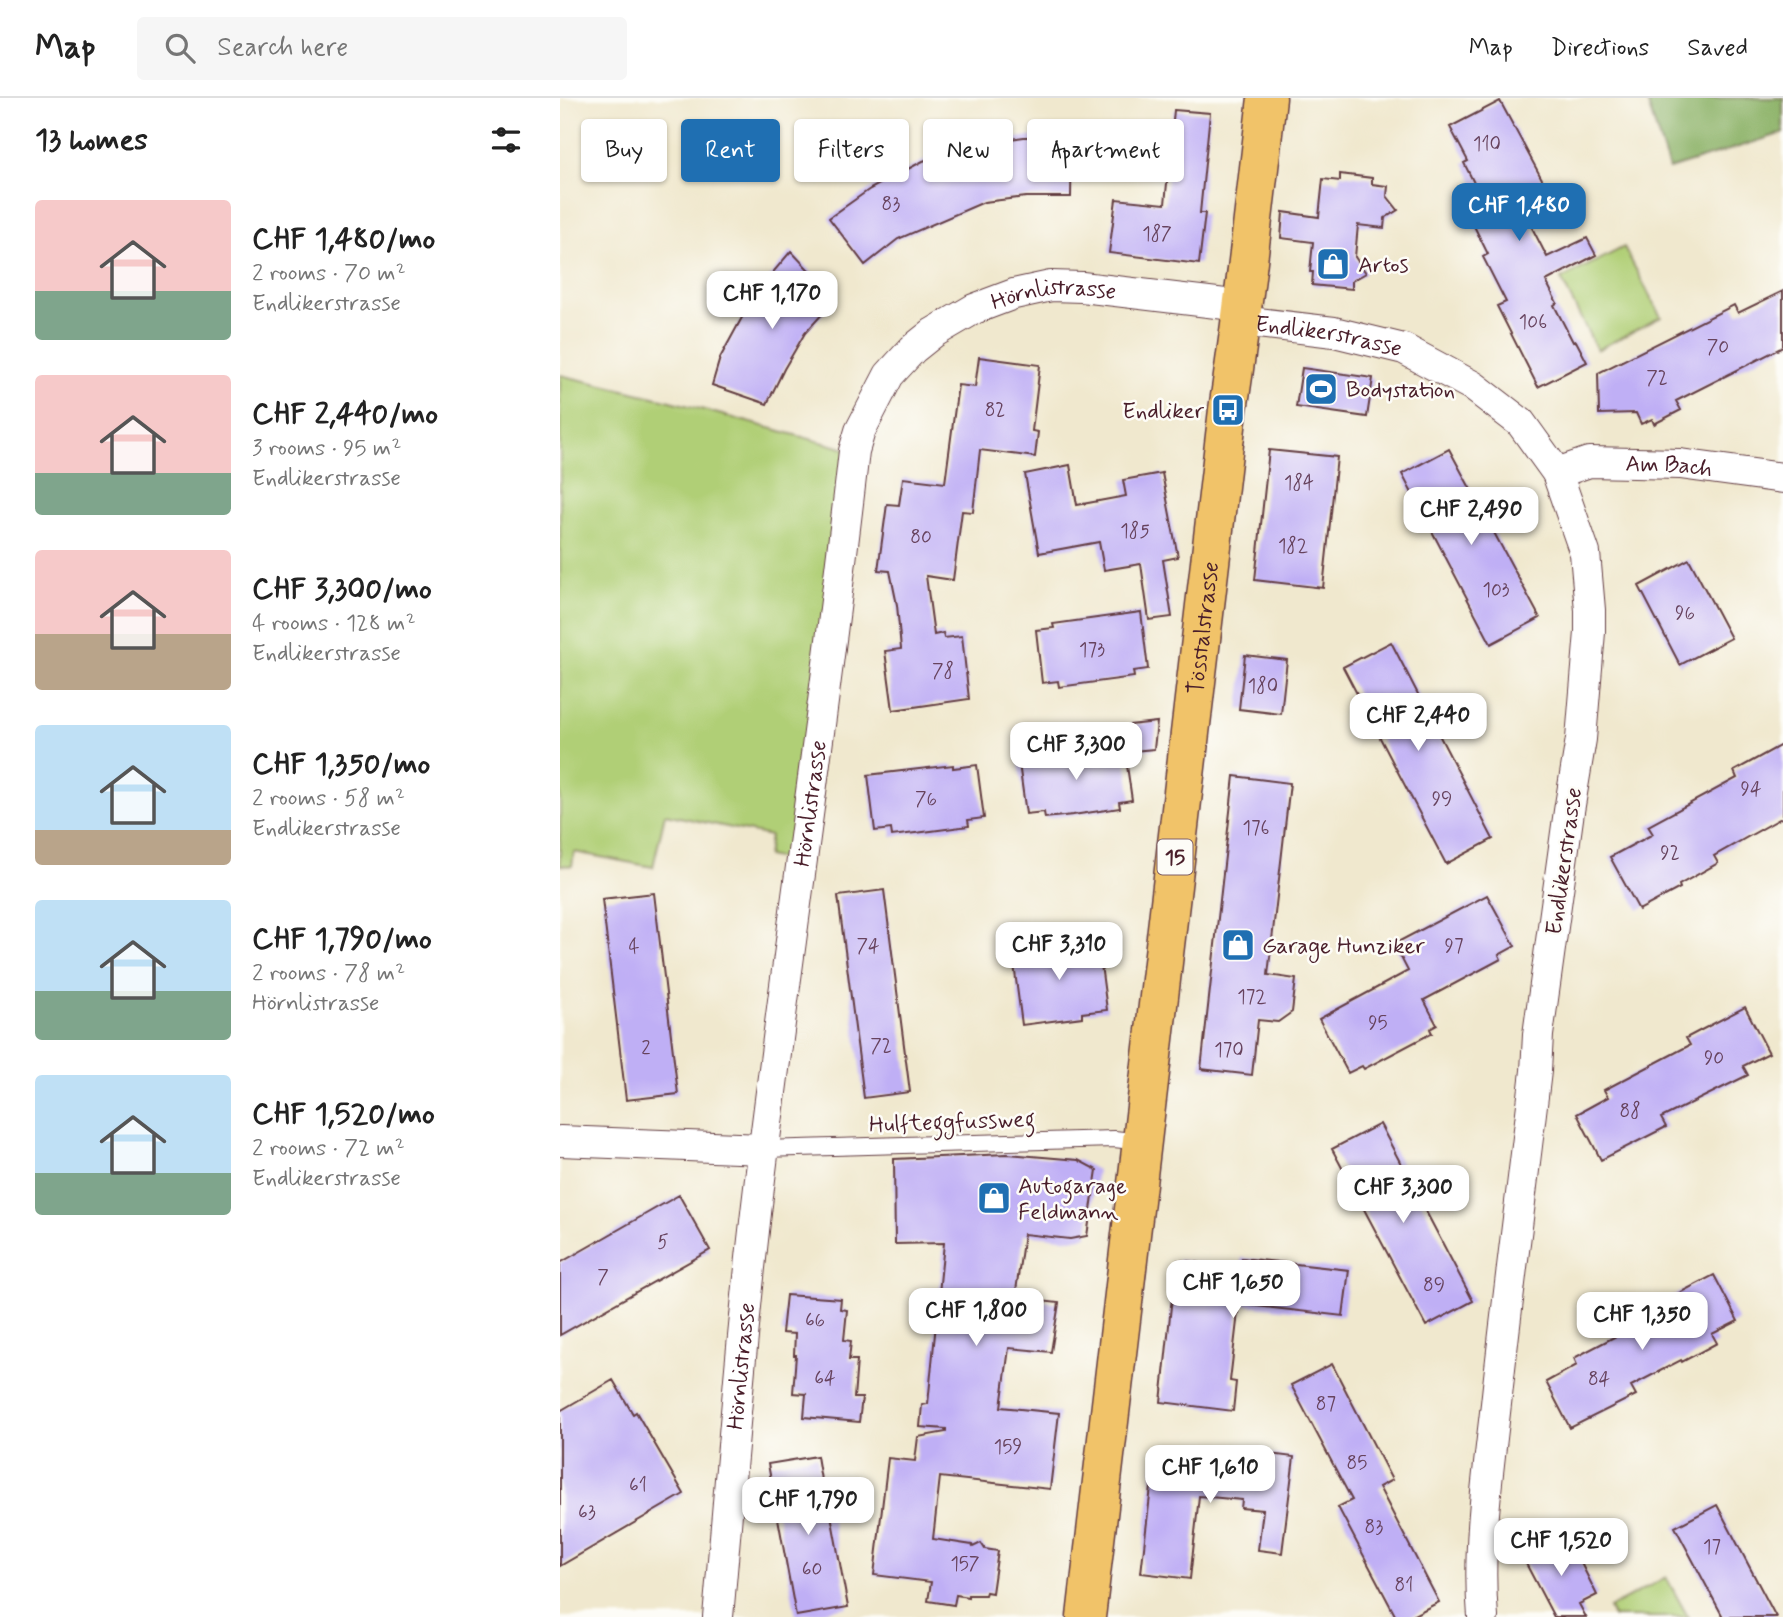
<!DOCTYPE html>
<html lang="en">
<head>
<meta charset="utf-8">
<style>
  :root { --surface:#fff; --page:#f6f6f6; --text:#222; --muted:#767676; --line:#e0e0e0; --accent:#1f6fb2 }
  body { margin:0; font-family:Mynerve,sans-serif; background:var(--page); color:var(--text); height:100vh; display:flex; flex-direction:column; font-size:26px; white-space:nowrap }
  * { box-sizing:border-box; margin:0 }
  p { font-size:23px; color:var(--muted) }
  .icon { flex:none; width:38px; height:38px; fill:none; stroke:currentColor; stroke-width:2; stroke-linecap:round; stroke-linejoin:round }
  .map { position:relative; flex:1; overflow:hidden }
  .sheet { display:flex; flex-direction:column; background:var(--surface); width:560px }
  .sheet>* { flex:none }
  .banner { position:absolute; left:21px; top:21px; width:665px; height:63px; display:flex; gap:14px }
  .price { position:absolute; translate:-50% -60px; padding:0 16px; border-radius:14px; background:#fff; color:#222; font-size:23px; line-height:46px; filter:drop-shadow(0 2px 4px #0008) }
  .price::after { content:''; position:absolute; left:50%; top:42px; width:21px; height:16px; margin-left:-10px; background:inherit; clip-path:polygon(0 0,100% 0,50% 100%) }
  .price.selected { background:var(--accent); color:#fff }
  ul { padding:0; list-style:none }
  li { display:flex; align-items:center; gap:21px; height:175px; padding:0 35px }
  li span { display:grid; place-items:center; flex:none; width:196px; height:140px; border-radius:7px; color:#555 }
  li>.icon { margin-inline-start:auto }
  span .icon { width:84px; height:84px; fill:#fffc; stroke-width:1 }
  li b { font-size:30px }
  h2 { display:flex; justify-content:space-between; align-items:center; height:84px; padding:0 35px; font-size:30px }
  .chip { padding:0 24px; border-radius:7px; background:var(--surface); box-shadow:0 2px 5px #0004; font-size:24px; line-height:63px }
  .chip.selected { background:var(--accent); color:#fff }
  header { display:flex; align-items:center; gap:42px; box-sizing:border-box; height:98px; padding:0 35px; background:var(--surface); border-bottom:2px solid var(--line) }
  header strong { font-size:33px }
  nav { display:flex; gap:38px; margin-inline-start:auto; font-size:24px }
  .search { width:490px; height:63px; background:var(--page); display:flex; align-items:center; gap:18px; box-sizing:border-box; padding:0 24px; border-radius:7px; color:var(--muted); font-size:26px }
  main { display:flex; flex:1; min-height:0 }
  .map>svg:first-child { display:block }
</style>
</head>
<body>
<header>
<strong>Map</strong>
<div class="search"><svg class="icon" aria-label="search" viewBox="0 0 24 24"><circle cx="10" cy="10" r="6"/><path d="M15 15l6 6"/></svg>Search here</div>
<nav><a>Map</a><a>Directions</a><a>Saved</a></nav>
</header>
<main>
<section class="sheet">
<h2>13 homes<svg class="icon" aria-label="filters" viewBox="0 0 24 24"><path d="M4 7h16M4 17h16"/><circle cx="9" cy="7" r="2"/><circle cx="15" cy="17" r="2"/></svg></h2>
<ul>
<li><span style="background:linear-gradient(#f6c9c9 65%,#7fa58c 0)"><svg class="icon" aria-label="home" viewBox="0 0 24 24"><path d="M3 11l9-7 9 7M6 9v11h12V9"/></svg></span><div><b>CHF 1,480/mo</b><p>2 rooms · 70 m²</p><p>Endlikerstrasse</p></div></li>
<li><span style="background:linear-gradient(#f6c9c9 70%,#7fa58c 0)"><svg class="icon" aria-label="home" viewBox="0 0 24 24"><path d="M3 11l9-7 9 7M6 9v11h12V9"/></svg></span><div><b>CHF 2,440/mo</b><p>3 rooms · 95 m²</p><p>Endlikerstrasse</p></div></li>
<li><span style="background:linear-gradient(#f6c9c9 60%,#b9a48a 0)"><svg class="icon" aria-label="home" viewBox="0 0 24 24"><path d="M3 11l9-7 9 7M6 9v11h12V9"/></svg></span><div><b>CHF 3,300/mo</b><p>4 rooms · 128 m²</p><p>Endlikerstrasse</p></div></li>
<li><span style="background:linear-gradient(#bfe0f5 75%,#b9a48a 0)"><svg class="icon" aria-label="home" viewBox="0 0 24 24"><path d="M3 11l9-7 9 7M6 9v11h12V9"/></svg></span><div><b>CHF 1,350/mo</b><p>2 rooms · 58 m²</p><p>Endlikerstrasse</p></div></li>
<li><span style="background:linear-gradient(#bfe0f5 65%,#7fa58c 0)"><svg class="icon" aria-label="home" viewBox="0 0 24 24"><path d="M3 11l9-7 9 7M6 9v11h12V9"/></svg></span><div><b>CHF 1,790/mo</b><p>2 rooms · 78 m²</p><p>Hörnlistrasse</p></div></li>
<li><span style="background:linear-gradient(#bfe0f5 70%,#7fa58c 0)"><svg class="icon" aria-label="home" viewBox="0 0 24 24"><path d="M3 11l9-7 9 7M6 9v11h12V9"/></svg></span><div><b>CHF 1,520/mo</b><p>2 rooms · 72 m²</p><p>Endlikerstrasse</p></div></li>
</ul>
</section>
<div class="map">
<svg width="1223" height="1519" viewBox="0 0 1223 1519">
  <rect width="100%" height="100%" fill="#fdfcf7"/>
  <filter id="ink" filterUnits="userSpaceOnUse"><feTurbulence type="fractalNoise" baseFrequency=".0143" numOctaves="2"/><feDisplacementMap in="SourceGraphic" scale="14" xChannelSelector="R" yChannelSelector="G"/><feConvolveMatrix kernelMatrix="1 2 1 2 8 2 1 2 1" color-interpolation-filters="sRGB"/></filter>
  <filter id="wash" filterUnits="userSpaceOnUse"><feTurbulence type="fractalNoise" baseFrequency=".00686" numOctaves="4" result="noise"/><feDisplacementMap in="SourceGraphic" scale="28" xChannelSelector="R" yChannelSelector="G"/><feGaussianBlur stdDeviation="1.57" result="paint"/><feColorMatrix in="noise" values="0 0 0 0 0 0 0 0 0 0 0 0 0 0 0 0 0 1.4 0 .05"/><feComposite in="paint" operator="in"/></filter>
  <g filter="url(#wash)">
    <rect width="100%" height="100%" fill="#f0e8ce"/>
    <path fill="#b0cf76" stroke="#7d7750" stroke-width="2" d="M1064,149l37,70 -64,33 -36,-71z
      M0,277l111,26 183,50 -52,412 -35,-7 3,-20 -105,-22 -12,53 -79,-15 -2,14 -12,-1z
      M1106,1479l22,40h-75l-4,-9z"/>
    <path fill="#8cb267" stroke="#6b6849" stroke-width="2" d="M1086,0h137v35l-114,36z"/>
    <g id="blocks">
      <path fill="#bfaff5" d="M940,3l43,80 -24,12 12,23 -4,2 20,39 40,-19 9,17 -50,26 11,22 -3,2 19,37 3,-1 11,21 -49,25 -41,-81 9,-4 -23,-45 5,-3 -18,-36 17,-9 -23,-46 4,-2 -18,-34z
        M614,12l36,3 -10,100h5l-6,51 -90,-11 7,-54 49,5z
        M512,38l-1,61h-45l-42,5 -86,37 -33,26 -36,-47 41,-29 53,-28 53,-17 48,-7z
        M780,76l32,4v6l16,2 -1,10 11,14 -13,8 -1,10 -26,-3 -3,32 11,16 -14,8v8l-40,-4 1,-13h-3l3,-30 -32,-4 2,-26 36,5 4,-38 17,2z
        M231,153l45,48 -31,34 -21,36 -17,35 -55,-19 8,-27 25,-46 29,-41z
        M1223,193v56l-107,54 5,9 -27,14 -2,-5 -11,5 -5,-11 -37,1 -1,-41 136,-68 4,8z
        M419,259l61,8 -8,66 6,1 -3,25 -55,-7 -7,62 -11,-1 -9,69 -27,-4 8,59 9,-2 1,5 18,-2 7,63 -76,11 -8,-59 16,-2 -4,-44 -7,-34 -12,-1 9,-66 12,1 4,-27 42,5 13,-98 17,2z
        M742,270l71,10 -6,39 -71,-10z
        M889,351l91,169 -49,26 -89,-170z
        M709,352l68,7 -14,131 -68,-8z
        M510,367l7,40 49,-9 -3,-16 39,-7 16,84 -15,3 9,57 -23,3 -8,-56 -37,6 -5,-28 -60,11 -14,-79z
        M1129,461l42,79 -51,27 -41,-79z
        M581,514l7,57 -15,2 1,6 -75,10 -1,-6 -16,2 -6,-53 18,-2 -1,-4z
        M831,544l102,197 -47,25 -103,-197z
        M685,557l42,5 -6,54 -42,-5z
        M597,624l-3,27 -21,2 -3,-26z
        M1223,646v73l-69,39 4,7 -39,22 1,3 -41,22 -29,-53 43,-23 -5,-8 89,-48 -3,-7z
        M564,647l8,55 -13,2 1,6 -47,7 -28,3 -1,-6 -18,2 -7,-51 24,-3v-5l42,-7v3z
        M393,667v3l24,-3 7,53 -16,2 1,6 -38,5 -39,5 -1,-7 -16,2 -7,-56z
        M674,678l56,7 -22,192 28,4 -4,33 -14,10 -20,-2 -6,55 -51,-6z
        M324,792l26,202 -46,6 -26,-202z
        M94,795l24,201 -52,6 -24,-201z
        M927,797l28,51 -16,9 2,4 -77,41 13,25 -7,4 2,4 -68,36 -2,-3 -14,7 -29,-54 89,-48 -14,-27z
        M512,844l1,3 25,-3 9,68 -25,3v4l-60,8 -10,-76z
        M1185,909l24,46 -26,13 5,9 -87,43 5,9 -65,33 -24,-46 31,-17 -4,-7 86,-45 -4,-7z
        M820,1026l93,177 -47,25 -94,-177z
        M447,1056l71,6 19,10 -10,66 -17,3 -46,-5 -9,64 44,5 -8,49 -42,-4 -8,59 58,6 -9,76 -110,-12 -7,62 39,6 1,2 8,-4 4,6 13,2 -6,42 -6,-1 -1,3h-17v2l-12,-2 -2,10 -26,-4 3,-19 -57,-7 14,-117 27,3 3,-24 28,-5v-3l-26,-2 2,-22 6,-1 16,-161 -49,1 -1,-85z
        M119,1097l31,55 -150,85v-72z
        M682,1160l107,12 -6,46 -104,-12 -9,77 6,1 -3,29 -72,-9 10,-96 7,-46 62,8z
        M1154,1177l24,46 -26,13 5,9 -35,19 -1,-2 -50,26 5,9 -66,33 -24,-46 31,-17 -3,-7 86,-45 -4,-8z
        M226,1197l55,4 -1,10 7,1 -3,30 7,1 -2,19h8l-3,38h8l-3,24 -55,-5 2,-23 -13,-1 3,-38h-2l1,-21 -13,-1z
        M772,1266l60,116 -13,7 60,115 -29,15h-14l-58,-110 14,-7 -61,-115z
        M53,1282l20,34 3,-2 48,82 -124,72v-155z
        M595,1355l113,13 2,-12 24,3 -12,96 -24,-3 5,-40 -22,-2 1,-8 -43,-4 -9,83 -49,-6z
        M257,1358l10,60 4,-1 17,92 -52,9 -28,-152z
        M1157,1407l31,59 28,53h-53l-48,-90z
        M1007,1437l30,60 -18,9 7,13h-32l-31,-59z"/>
    </g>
  </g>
  <g filter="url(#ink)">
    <use href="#blocks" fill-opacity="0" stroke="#633d43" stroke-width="2"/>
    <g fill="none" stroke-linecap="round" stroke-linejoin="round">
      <defs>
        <path id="service" d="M203,1051l351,-10 28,3"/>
        <g id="minor">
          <path id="s1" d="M681,223l93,11 70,17 69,37 48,37 36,50 28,80 5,57v22l-9,107 -12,72 -31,224 -2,36c-13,111 -28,222 -40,333 -8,70 -19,143 -13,213"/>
          <path id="s2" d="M997,375l32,-11 91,2 103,14"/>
          <path d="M0,1043l203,8"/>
          <path id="s3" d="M158,1519c14,-157 26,-314 46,-470 29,-232 64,-463 90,-696l6,-20 29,-56 24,-26 20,-16 41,-24 40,-15 37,-8 31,1 160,19"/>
        </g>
        <g id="primary">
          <path id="s4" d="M526,1519l142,-1207c16,-104 27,-208 39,-312"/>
        </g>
      </defs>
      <use href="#service" stroke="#633d43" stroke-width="18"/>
      <use href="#minor" stroke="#633d43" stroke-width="32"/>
      <use href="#primary" stroke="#633d43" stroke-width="41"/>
      <use href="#service" stroke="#fff" stroke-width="16"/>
      <use href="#minor" stroke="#fff" stroke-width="30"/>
      <use href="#primary" stroke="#f1c369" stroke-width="38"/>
    </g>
  </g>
  <defs>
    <symbol id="shop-square" viewBox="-11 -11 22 22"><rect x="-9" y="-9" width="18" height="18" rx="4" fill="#1f6fb2" stroke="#fdfcf7"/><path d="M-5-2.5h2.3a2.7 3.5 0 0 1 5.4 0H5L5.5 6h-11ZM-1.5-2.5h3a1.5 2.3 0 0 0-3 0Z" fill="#fff"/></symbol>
    <symbol id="stadium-square" viewBox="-11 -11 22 22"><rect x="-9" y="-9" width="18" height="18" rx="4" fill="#1f6fb2" stroke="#fdfcf7"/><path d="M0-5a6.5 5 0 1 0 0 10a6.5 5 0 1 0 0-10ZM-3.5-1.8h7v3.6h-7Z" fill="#fff"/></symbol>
    <symbol id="bus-square" viewBox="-11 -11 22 22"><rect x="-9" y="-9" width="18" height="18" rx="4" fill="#1f6fb2" stroke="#fdfcf7"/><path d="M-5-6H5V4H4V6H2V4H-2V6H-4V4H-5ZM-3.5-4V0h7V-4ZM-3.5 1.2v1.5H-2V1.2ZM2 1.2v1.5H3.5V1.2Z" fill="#fff"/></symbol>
  </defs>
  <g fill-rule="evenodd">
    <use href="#shop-square" x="754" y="147" width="38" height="38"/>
    <use href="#stadium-square" x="742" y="272" width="38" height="38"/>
    <use href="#bus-square" x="649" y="293" width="38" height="38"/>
    <use href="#shop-square" x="659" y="828" width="38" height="38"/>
    <use href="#shop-square" x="415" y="1081" width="38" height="38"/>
  </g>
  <g text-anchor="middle" stroke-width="5" stroke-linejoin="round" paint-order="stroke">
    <g font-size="19" fill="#67435e">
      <text x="927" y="52">110</text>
      <text x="331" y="112">83</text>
      <text x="597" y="142">187</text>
      <text x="973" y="230">106</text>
      <text x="1158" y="255">70</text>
      <text x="1097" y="286">72</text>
      <text x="435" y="318">82</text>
      <text x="739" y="391">184</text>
      <text x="575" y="439">185</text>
      <text x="361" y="445">80</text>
      <text x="733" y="454">182</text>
      <text x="936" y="498">103</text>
      <text x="1125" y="521">96</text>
      <text x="532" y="558">173</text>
      <text x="383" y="579">78</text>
      <text x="703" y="594">180</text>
      <text x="1191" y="697">94</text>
      <text x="366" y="707">76</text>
      <text x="882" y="707">99</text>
      <text x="696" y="736">176</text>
      <text x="1110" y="761">92</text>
      <text x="308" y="854">74</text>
      <text x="894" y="854">97</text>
      <text x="74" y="855">4</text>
      <text x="692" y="905">172</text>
      <text x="818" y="931">95</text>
      <text x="321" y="954">72</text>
      <text x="86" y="956">2</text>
      <text x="669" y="958">170</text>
      <text x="1154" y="966">90</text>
      <text x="1070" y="1019">88</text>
      <text x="103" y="1150">5</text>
      <text x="43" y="1185">7</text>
      <text x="874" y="1193">89</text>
      <text x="255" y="1228">66</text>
      <text x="265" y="1286">64</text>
      <text x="1039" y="1287">84</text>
      <text x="766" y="1312">87</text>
      <text x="448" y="1355">159</text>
      <text x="797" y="1371">85</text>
      <text x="78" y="1393">61</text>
      <text x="27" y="1420">63</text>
      <text x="814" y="1435">83</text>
      <text x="1152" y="1455">17</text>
      <text x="405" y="1472">157</text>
      <text x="252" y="1477">60</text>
      <text x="844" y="1493">81</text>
    </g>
    <rect fill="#fdfcf7" stroke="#806168" stroke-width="2" x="597.5" y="741.5" width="35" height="35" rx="5"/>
    <g font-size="21" font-weight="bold" fill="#4a1f2b">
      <text x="615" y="766">15</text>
    </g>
    <g font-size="23" fill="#4a1f2b" stroke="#fdfcf7" text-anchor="start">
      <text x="798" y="174">Artos</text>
      <text x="786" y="299">Bodystation</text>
      <text x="644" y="320" text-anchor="end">Endliker</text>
      <text x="702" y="855">Garage Hunziker</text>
      <text x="458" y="1095">Autogarage<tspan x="458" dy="26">Feldmann</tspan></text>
    </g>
    <g font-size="23" fill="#4a1f2b" stroke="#fdfcf7">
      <text dy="8" stroke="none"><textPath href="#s3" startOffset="1449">Hörnlistrasse</textPath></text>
      <text dy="8" stroke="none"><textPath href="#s1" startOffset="89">Endlikerstrasse</textPath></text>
      <text dy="8" stroke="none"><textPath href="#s2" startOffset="114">Am Bach</textPath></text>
      <text dy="8" stroke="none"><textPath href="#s4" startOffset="996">Tösstalstrasse</textPath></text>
      <text dy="8" stroke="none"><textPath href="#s3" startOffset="819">Hörnlistrasse</textPath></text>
      <text transform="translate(1003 763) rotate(-82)" y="8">Endlikerstrasse</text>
      <text transform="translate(392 1023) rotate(-2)" y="8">Hulfteggfussweg</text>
      <text dy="8" stroke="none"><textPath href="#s3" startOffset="252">Hörnlistrasse</textPath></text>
    </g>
  </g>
</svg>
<b class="price selected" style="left:959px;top:145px">CHF 1,480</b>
<b class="price" style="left:212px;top:233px">CHF 1,170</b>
<b class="price" style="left:911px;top:449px">CHF 2,490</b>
<b class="price" style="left:858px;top:655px">CHF 2,440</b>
<b class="price" style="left:516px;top:684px">CHF 3,300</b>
<b class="price" style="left:499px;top:884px">CHF 3,310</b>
<b class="price" style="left:843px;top:1127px">CHF 3,300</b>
<b class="price" style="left:673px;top:1222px">CHF 1,650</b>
<b class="price" style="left:416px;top:1250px">CHF 1,800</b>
<b class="price" style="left:1082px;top:1254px">CHF 1,350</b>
<b class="price" style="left:650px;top:1407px">CHF 1,610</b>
<b class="price" style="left:248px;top:1439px">CHF 1,790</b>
<b class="price" style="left:1001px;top:1480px">CHF 1,520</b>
<div class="banner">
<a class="chip">Buy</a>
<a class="chip selected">Rent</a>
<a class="chip">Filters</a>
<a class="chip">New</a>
<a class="chip">Apartment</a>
</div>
</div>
</main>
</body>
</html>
